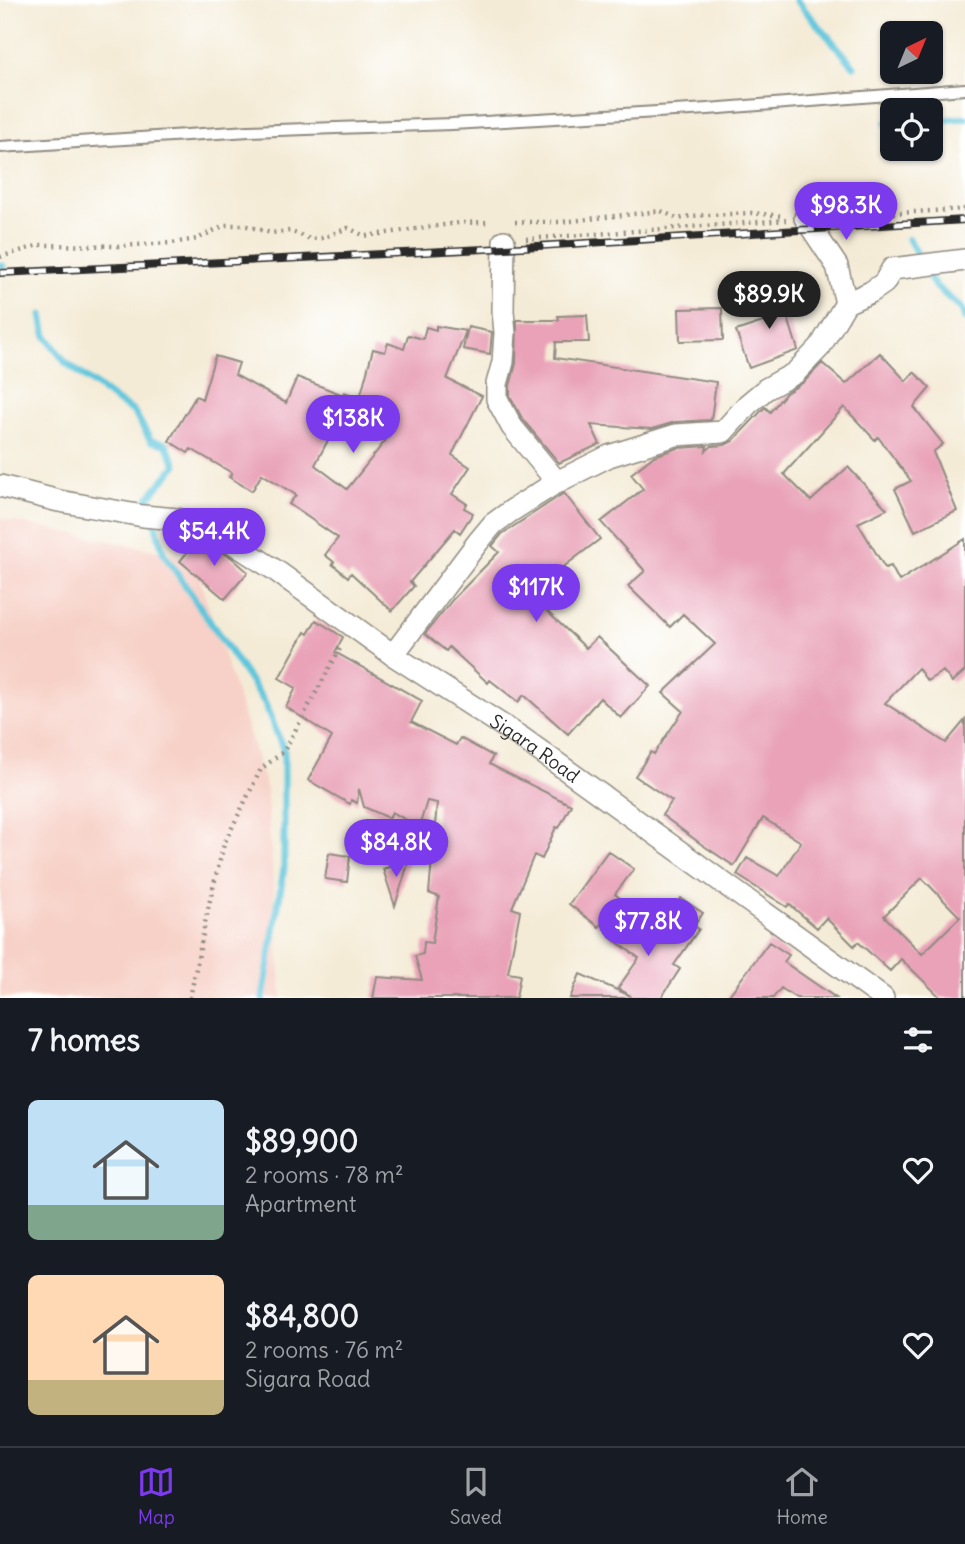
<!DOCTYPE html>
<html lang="en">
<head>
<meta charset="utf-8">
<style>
  :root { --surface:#171b24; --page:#20242c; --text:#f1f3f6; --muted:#9ea1a6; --line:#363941; --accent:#7c3aed }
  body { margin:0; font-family:Delius,sans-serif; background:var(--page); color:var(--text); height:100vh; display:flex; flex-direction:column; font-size:26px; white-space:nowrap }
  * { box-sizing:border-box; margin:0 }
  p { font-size:23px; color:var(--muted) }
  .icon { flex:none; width:38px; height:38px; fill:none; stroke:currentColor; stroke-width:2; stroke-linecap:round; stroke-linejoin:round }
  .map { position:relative; height:998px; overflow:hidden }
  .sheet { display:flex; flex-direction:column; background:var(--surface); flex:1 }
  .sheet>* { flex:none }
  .needle { width:46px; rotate:43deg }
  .tools { position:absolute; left:880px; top:21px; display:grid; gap:14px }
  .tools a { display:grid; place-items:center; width:63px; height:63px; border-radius:10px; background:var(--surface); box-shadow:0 2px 5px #0004; font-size:35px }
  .price { position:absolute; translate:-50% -60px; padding:0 16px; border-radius:24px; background:var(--accent); color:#fff; font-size:23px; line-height:46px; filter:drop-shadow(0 2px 4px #0008) }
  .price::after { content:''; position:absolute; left:50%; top:42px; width:21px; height:16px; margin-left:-10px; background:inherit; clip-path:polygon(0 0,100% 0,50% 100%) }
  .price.active { background:#222; color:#fff }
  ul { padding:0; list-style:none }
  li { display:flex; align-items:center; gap:21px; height:175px; padding:0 28px }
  li span { display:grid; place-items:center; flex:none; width:196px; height:140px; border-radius:10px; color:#555 }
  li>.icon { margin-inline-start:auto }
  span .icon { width:84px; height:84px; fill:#fffc; stroke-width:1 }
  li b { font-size:30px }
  h2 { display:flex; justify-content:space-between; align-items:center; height:84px; padding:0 28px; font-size:30px }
  .dock { display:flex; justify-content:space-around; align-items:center; height:98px; border-top:2px solid var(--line); background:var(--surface); font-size:19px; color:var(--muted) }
  .dock a { display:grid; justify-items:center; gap:4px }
  .dock .active { color:var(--accent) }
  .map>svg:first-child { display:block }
</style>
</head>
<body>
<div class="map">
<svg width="965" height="998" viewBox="0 0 965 998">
  <rect width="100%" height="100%" fill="#fff"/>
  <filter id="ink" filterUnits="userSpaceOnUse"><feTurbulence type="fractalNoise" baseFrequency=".0143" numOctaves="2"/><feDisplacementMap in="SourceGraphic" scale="14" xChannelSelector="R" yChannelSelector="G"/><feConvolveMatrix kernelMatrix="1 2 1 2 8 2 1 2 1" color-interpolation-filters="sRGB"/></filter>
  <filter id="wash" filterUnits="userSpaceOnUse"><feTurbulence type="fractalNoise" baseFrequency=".00686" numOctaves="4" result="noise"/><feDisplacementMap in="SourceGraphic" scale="28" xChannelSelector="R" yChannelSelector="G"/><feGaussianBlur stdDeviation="1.57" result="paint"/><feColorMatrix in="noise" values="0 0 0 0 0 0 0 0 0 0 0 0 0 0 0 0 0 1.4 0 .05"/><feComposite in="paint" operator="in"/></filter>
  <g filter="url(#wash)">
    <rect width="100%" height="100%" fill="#f4ebd6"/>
    <path fill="#f7d1c7" d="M0,519l193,39 73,228 16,212h-282z"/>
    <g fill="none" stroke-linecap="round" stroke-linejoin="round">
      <path stroke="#5fc6dc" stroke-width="7" d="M796,0l58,66
        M931,121l34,-3
        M886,123h6
        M909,239l25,46 28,24 3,10
        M0,265l3,1
        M42,315l4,21 19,26 50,38 19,12 17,29 15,3 10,21 -28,33 16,56 101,149 19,48v117l-21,130"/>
    </g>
    <g id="blocks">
      <path fill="#e9a2b8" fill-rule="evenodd" d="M774,273l24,77 -49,18 -13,-37 33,-11 -3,-45z
        M722,308l1,32 -43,1 -1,-32z
        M587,315l2,27h-33l-1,16 161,24 -5,38 -36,2 -23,7 -61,-4 9,19 -41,19 -36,-43 -13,-24v-10l6,-23 1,-43h42l-1,-4z
        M436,326l30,5 -19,48 35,17 -30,59 18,12 -18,27 15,10 -3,4 9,5 -13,20 -5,-4 -45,53 4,4 -22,25 -41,-38 -3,4 -16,-13 2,-2 -9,-7 13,-17 -49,-34 7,-9 -34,-21 -10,17 -23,-14 3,-4 -41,-24 -3,4 -19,-12 27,-45 6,3 13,-43 24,7 -4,12 51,28 11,-26 46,18 1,-3 16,6 13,-49 12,3 3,-9 16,6 4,-14 15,4 3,-12 10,3zM339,419l50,17 -42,53 -32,-24z
        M468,327l24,5 -2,22 -27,-5z
        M880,353l26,28 8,-9 16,16 -16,19 29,37 -10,8 24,59 -42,20 -20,-42 16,-8 -33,-44 -3,3 -31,-33 -60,67 27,27 37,-34 39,42 -29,14 27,45 6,-2 8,15 66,-42v132l-13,11 -9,-11 -16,10 -9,-13 -33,35 61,40 19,-23v278h-24l-40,-39 -11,12 -32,-29 -4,4 -28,-28 -9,10 -28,-24 -2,3 -50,-32 10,-17 32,18 22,-34 -38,-24 -29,48 -33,-22 -39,-29 10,-14 -37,-25 16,-24 3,2 29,-43 -20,-18 52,-49 -32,-30 -13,13 -42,-41 17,-15 -44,-49 42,-33 -12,-15 23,-18 24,-8 29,-2 -1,5 6,-5 13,-1 8,-4 32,-34 5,5 16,-19 18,-11 18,-19 24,21zM922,878l38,39 -38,37 -38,-38z
        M564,493l36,46 -38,29 5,6 -29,29 48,45 11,-11 53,49 -29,32 -21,-20 -32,36 -44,-39 -6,7 -28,-22 -2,3 -39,-36 -3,4 -21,-17 28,-35 46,-47 -7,-6 10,-12z
        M198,539l33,18 17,15 -23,27 -45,-38z
        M316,620l27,17 -8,15 87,49 -11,21 45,23 4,-7 33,18 -4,8 82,41 -12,23 -3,-1 -14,32 -8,-4 -22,53 8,3 -12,62 12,2 -4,23h-143l4,-21 45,3 -7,-24 8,-2 1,-12 8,1 7,-46 -10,-4 8,-90 -10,-2 -8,26 -27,-15 -3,6 -25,-11 -5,-18 -2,14 -6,-3 -1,4 -42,-24 24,-43 -46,-30 10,-19 -17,-10 26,-46 3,2z
        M608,851l26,18 -19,25 6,5 -22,28 -30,-23z
        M329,853l21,3 -3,26 -22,-3z
        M409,861l-14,45 -12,-37z
        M681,898l22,15 -9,13 5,3 -25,36 6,4 -19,29h-91l10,-24 51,22 -13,-8 21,-30 -29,-21 11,-15 29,21z
        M769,942l20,13 -5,7 52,36h-40l-15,-10 -8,10h-46z"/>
    </g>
  </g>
  <g filter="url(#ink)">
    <use href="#blocks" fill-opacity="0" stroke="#908b80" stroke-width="2"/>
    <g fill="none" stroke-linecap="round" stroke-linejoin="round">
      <defs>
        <path id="lane" d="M0,147l249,-16 203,-7 256,-15 257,-20"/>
        <g id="street">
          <path d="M805,218l32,48 9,37"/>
          <path d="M504,241l-1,70 2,22 -2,29 -6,22v15l15,28 45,55"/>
          <path id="s1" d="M0,486l59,15 84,15 34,3 32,9 66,42 118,85 129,83 361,260"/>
          <path d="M393,655l85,-113 15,-18 18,-13 46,-29 52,-26 67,-21 47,-3 25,-28 18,-15 29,-16 25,-26 26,-44 25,-11 13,-9 8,-14 73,-9"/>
        </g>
      </defs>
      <use href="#lane" stroke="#908b80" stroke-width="14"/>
      <use href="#street" stroke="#908b80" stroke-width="24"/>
      <path stroke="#908b80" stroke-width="4.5" stroke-dasharray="2 5" stroke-linecap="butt" d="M830,217l135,-8
        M515,222h46l100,-11 18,8 11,-3 62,-3 32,3
        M526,239l260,-19
        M0,257l40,-12 78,1 54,-3 25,-4 28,-14h19l27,8 19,-2 20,8 12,-1 26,-10 17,8 94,-13 32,-1
        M190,998l19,-94 15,-60 37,-75 23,-18 58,-106"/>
      <use href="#lane" stroke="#fff" stroke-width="10"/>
      <use href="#street" stroke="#fff" stroke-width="21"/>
      <defs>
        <path id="rail" d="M0,273l505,-25 460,-28"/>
      </defs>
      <use href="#rail" stroke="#2b2b2b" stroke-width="8"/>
      <use href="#rail" stroke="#fff" stroke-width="5" stroke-dasharray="16" stroke-linecap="butt"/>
    </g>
  </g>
  <g text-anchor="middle" stroke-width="7" stroke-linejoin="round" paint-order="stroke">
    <g font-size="19" fill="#2b2b2b" stroke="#fff">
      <text dy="7" stroke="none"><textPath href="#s1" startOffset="607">Sigara Road</textPath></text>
    </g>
  </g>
</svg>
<div class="tools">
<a><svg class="needle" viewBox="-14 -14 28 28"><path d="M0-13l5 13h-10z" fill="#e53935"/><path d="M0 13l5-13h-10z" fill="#9ea1a6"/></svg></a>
<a><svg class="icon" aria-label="locate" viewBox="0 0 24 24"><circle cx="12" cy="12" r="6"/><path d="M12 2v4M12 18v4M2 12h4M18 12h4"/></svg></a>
</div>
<b class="price" style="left:846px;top:242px">$98.3K</b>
<b class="price active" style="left:769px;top:331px">$89.9K</b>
<b class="price" style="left:353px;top:455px">$138K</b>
<b class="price" style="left:214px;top:568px">$54.4K</b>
<b class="price" style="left:536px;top:624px">$117K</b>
<b class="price" style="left:396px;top:879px">$84.8K</b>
<b class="price" style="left:648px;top:958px">$77.8K</b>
</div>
<section class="sheet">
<h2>7 homes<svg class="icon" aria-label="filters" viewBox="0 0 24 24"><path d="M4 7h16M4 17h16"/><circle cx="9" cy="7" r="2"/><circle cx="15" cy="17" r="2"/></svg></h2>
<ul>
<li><span style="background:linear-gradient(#bfe0f5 75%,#7fa58c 0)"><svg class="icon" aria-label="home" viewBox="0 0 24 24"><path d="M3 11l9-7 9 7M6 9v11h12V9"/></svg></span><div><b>$89,900</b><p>2 rooms · 78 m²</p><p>Apartment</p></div><svg class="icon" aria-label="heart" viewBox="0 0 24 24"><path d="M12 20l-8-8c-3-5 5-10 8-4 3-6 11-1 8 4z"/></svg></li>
<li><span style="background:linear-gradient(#ffd9b3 75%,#c2b280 0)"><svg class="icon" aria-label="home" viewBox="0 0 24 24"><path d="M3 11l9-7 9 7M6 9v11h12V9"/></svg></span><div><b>$84,800</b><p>2 rooms · 76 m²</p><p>Sigara Road</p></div><svg class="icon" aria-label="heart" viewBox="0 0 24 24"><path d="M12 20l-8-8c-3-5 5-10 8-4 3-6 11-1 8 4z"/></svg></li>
</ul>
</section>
<nav class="dock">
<a class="active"><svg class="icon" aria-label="map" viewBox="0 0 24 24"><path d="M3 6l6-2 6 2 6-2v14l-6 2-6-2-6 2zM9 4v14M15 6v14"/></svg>Map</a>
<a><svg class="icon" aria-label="saved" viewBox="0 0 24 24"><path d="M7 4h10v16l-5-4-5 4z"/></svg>Saved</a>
<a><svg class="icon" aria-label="home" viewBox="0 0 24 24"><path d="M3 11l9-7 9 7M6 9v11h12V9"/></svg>Home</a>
</nav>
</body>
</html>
